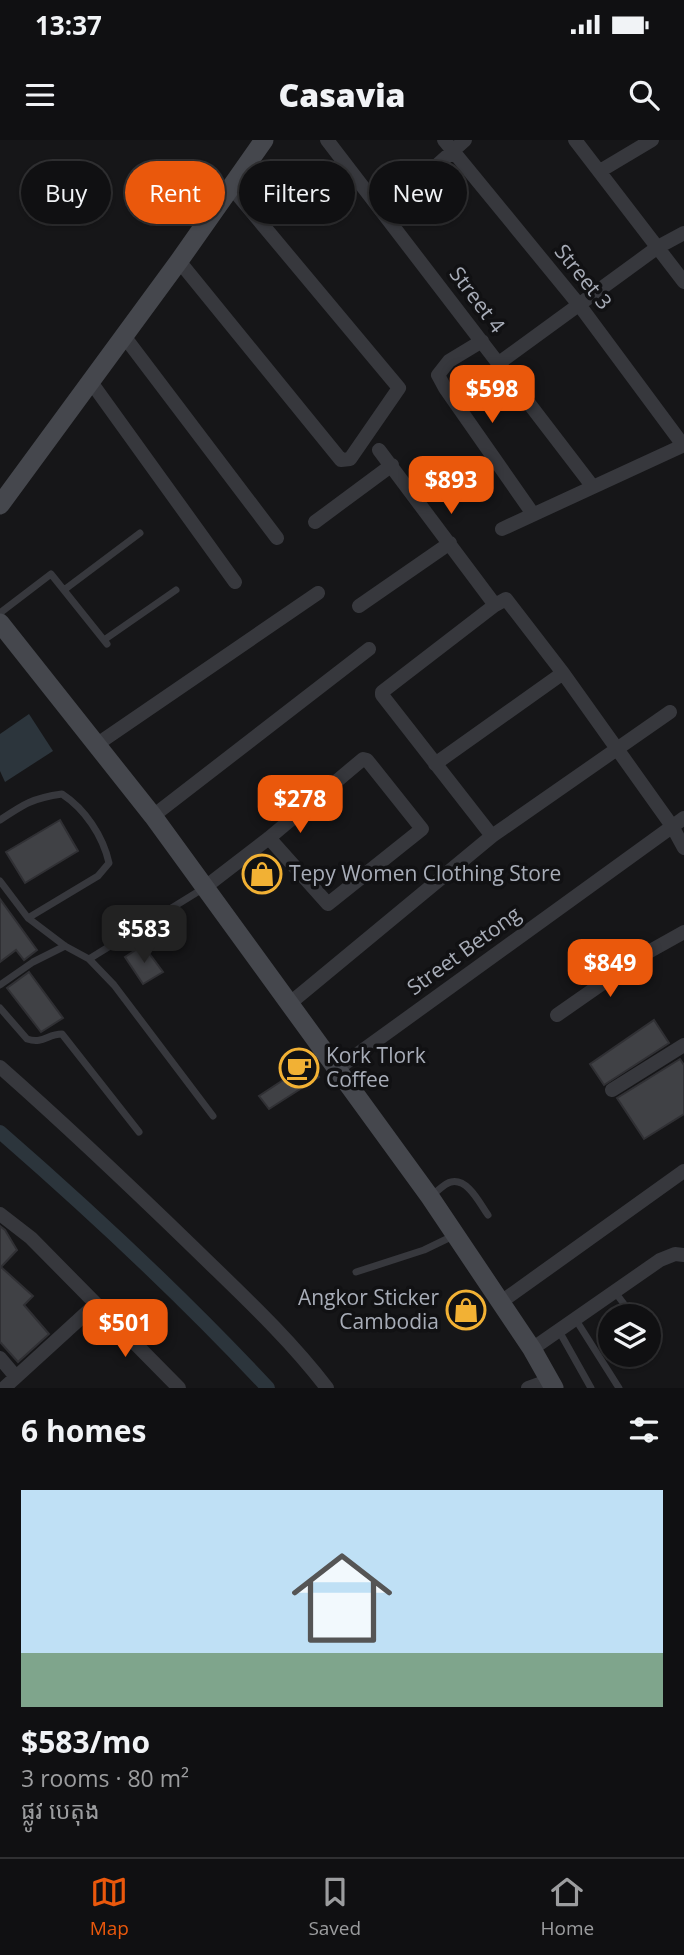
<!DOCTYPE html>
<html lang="en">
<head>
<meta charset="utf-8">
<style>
  :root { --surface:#101012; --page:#1e1e20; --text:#f1f3f6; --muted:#9c9d9f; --line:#303032; --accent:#ea580c }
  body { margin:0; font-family:"Open Sans","Noto Sans Khmer",sans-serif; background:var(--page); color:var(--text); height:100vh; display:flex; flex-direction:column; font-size:26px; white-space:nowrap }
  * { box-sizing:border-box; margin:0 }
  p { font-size:23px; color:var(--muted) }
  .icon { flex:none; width:38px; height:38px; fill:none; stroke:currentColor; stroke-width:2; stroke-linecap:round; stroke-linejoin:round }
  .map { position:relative; height:1248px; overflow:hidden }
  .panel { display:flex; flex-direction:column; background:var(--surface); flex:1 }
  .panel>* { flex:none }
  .hud { position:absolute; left:21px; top:21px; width:642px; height:63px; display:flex; gap:14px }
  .controls { position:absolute; left:598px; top:1164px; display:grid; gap:14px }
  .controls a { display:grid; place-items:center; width:63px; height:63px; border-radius:50%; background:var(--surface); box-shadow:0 2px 5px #0004,0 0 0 2px var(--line); font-size:35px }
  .price { position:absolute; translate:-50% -60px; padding:0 16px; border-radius:14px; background:var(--accent); color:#fff; font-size:23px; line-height:46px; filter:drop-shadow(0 2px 4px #0008) }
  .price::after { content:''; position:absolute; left:50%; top:42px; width:21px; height:16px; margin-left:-10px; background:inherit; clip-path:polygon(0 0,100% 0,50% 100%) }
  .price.current { background:#222; color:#fff }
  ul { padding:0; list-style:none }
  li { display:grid; align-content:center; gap:14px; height:371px; padding:0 21px }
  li+li { border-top:2px solid var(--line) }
  li span { display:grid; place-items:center; height:217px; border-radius:0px; color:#555 }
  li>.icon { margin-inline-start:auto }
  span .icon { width:126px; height:126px; fill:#fffc; stroke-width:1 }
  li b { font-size:30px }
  h2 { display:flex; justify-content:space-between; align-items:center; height:84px; padding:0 21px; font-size:30px }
  .pill { padding:0 24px; border-radius:32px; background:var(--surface); box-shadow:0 2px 5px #0004,0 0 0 2px var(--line); font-size:24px; line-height:63px }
  .pill.current { background:var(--accent); color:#fff }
  .status { display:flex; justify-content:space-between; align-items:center; height:49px; padding:0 35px; background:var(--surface); direction:ltr }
  .status svg { height:19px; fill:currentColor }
  header { display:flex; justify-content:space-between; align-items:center; height:91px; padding:0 21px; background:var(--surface); font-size:32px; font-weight:800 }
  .tab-bar { display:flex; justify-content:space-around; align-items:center; height:98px; border-top:2px solid var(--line); background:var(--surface); font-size:19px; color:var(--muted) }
  .tab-bar a { display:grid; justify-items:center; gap:4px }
  .tab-bar .current { color:var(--accent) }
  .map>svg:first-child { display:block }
</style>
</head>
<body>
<div class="status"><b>13:37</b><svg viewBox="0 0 49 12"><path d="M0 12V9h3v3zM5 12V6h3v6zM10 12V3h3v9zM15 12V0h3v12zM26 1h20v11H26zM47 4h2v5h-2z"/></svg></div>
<header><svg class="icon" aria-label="menu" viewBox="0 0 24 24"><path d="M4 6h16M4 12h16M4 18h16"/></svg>Casavia<svg class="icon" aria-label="search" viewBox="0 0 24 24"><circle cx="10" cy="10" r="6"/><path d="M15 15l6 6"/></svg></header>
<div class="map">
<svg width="684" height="1248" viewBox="0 0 684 1248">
  <rect width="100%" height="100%" fill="#161618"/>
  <path fill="#2c353c" d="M29,574l24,37 -48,31 -5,-11v-37z"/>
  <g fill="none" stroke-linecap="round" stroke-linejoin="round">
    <path stroke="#2c353c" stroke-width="14" d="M0,992c93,81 184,166 268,256"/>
  </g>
  <path fill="#404145" stroke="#303034" stroke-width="2" d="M60,680l18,31 -53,32 -19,-31z
    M0,759l37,51 -13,10 -8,-10 -16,12z
    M143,805l20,27 -20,12 -18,-27z
    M29,832l34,46 -22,14 -34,-44z
    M654,880l15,23 -65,42 -14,-21z
    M680,919l4,6v49l-40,25 -27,-41z
    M309,923l10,14 -50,32 -10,-13z
    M0,1086l5,4 12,20 -16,17 32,29 -9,9 25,29 -31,28 -18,-20z"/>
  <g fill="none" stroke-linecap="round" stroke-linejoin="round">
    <path stroke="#37383d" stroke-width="7" d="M64,450l76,-57
      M0,473l51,-39 56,70
      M104,500l72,-50
      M0,680c24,-16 33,-22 62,-26 23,15 41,42 47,69l-11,13 -70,42
      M0,741l28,37 37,28 24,13 25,26 99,131
      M89,819l115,-71
      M0,845l33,-23 32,-16
      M0,868l27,31c17,5 20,-5 35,-5l77,98
      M432,1055c6,-4 13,-12 19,-13 17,-4 29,22 37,33
      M356,1132l68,-22 31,-15
      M615,1152l18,24
      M576,1180l43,68
      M559,1191l32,57"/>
    <path stroke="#37383d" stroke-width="14" d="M327,0l266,347
      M444,0l136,166 103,139
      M575,0l109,142
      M600,31l52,-31
      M384,73l81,-73
      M179,121l162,199 9,-1 49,-71 -168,-201
      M124,196l153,202
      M482,201l-33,20 -11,14 7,13 88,126
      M499,223l159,-116 26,-14
      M91,242l144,200
      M379,310l116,155
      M315,382l77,-57
      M502,389l182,-84
      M359,466l91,-63
      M96,605l222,-152
      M435,624l128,-91
      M153,676l216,-167
      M492,696l-110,-141v-3l113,-87 11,-6 57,74 109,153 12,22
      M204,748l65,-50 94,-79 4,1 55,69 -94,75 -59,-66
      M289,864l203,-168 178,-124
      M557,875l86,-60 41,-23
      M0,927c67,59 131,120 195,182 46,45 93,88 132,139
      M337,929l347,-251
      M612,950l72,-45
      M0,1074l31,24 148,150
      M501,1162l183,-131
      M532,1209l128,-89 15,-6 9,1
      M0,1218l16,19
      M4,1248l92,-84
      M528,1248l22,-8"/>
    <path stroke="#45474d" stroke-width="19" d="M0,365l179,-244 85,-121
      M0,483l153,193 277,381 102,152 22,39"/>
  </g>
  <defs>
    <symbol id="shop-ring" viewBox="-11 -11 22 22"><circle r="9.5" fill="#111113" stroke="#f2b134" stroke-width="1.5"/><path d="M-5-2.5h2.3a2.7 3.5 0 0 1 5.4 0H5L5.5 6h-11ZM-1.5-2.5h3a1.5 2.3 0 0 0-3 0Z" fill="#f2b134"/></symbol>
    <symbol id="cafe-ring" viewBox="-11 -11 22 22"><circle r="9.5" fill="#111113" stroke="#f2b134" stroke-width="1.5"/><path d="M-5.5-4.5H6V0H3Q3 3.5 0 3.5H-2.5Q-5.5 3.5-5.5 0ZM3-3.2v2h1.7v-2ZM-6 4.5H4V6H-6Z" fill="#f2b134"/></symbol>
  </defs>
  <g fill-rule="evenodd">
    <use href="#shop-ring" x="240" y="712" width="44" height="44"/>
    <use href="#cafe-ring" x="277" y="906" width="44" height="44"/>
    <use href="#shop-ring" x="444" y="1148" width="44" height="44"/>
  </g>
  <g text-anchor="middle" stroke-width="7" stroke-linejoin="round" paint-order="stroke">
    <g font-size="21" fill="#a8adb8" stroke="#111113">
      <text transform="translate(583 137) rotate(51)" y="7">Street 3</text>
      <text transform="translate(477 160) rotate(53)" y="7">Street 4</text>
      <text transform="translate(464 811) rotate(-36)" y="7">Street Betong</text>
    </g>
    <g font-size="21" fill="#a8adb8" stroke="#111113" text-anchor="start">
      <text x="289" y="741">Tepy Women Clothing Store</text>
      <text x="326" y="923">Kork Tlork<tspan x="326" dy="24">Coffee</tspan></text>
      <text x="439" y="1165" text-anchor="end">Angkor Sticker<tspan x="439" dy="24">Cambodia</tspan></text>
    </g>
  </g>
</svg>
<div class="controls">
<a><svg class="icon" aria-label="layers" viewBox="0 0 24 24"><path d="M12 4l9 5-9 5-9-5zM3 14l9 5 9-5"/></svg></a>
</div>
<b class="price" style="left:492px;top:285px">$598</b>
<b class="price" style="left:451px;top:376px">$893</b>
<b class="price" style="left:300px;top:695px">$278</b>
<b class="price current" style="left:144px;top:825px">$583</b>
<b class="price" style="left:610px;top:859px">$849</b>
<b class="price" style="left:125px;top:1219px">$501</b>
<div class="hud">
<a class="pill">Buy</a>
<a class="pill current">Rent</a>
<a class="pill">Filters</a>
<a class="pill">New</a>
</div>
</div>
<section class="panel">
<h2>6 homes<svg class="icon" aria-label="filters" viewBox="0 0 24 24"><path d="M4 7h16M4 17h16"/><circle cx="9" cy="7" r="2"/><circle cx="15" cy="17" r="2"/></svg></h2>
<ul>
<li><span style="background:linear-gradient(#bfe0f5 75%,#7fa58c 0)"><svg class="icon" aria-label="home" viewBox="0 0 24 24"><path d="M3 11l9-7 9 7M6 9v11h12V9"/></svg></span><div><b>$583/mo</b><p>3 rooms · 80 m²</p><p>ផ្លូវ បេតុង</p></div></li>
</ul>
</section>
<nav class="tab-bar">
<a class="current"><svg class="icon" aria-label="map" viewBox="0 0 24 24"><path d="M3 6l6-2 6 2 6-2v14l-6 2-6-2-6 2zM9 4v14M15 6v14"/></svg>Map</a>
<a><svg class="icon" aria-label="saved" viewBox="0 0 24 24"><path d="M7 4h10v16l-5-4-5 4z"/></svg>Saved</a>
<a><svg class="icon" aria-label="home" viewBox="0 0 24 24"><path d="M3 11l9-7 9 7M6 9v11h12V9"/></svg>Home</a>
</nav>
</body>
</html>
